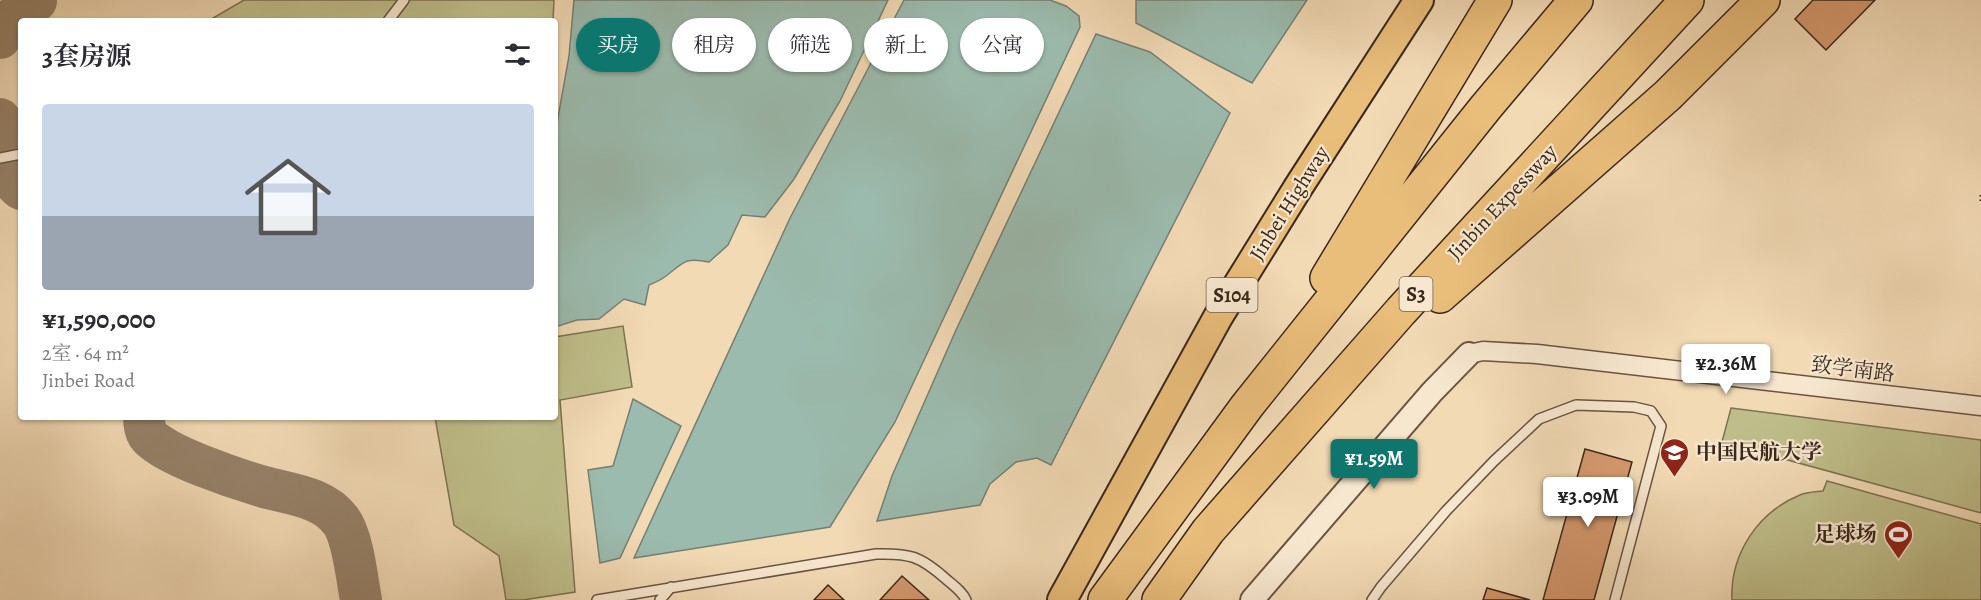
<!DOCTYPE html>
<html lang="zh">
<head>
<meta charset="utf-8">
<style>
  :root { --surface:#fff; --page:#f7f7f7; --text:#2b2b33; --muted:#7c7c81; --accent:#0f766e }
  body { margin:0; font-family:Alegreya,"Noto Serif SC",serif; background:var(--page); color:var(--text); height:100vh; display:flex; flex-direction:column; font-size:22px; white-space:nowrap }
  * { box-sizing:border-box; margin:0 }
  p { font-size:20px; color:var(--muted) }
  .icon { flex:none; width:33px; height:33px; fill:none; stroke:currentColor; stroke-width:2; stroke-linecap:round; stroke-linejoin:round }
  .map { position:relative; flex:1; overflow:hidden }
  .panel { position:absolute; left:18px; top:18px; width:540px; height:402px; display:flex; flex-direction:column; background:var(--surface); border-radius:6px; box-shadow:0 2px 4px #0004 }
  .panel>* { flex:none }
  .top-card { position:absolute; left:576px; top:18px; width:570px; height:54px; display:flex; gap:12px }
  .price { position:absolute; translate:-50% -51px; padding:0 14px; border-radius:6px; background:#fff; color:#222; font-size:20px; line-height:39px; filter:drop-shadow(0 2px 3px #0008) }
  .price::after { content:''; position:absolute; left:50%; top:36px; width:18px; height:14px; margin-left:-9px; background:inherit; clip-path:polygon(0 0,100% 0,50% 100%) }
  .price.on { background:var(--accent); color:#fff }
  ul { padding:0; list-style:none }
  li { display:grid; align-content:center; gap:12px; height:318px; padding:0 24px }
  li span { display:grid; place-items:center; height:186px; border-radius:6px; color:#555 }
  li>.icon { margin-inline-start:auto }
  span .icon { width:108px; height:108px; fill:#fffc; stroke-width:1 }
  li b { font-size:26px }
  h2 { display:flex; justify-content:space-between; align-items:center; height:72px; padding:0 24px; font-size:26px }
  .chip { padding:0 21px; border-radius:27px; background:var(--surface); box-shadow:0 2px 4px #0004; font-size:21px; line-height:54px }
  .chip.on { background:var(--accent); color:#fff }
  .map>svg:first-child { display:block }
</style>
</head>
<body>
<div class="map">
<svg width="1981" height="600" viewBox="0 0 1981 600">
  <rect width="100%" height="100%" fill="#f2dab5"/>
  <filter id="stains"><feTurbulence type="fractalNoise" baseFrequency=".00333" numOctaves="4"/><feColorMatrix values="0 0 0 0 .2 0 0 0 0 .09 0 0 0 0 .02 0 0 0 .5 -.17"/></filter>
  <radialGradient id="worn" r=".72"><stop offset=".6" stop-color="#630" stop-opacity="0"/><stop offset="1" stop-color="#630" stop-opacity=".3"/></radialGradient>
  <path fill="#bfbe8a" stroke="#7d7353" stroke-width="1.5" d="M244,0h310l-1,21h-345z
    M623,326l9,61 -72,13 15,192 -52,8h-17l-7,-44 -45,-31 -19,-108h120v-44h2l-2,-36z
    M1731,408l250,32v73l-259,-71z
    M1827,481l154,43v76h-249c-2,-46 26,-88 68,-105 7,-3 15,-3 23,-4z"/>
  <path fill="#9bbbae" stroke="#758074" stroke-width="1.5" d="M574,0h314l-48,101 -46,78 -29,38 -23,-2 -14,30 -19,17c-24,-5 -25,0 -43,14 -5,4 -12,7 -17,9l-4,20 -21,-6 -25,20 -22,1 -22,7v-193l14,-78z
    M904,0h146l16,6 13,10 1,11 -185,395 -65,105 -196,31 156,-340z
    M1136,0h171l-55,83 -116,-60z
    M1096,34l54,18 80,61 -179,352 -14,-7 -21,4 -26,22 -10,21 -103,16 15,-45 64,-146z
    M633,399l48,27 -61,132 -20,5 -12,-93 25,-4z"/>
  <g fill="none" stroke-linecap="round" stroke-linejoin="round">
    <path stroke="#968168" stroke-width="42" d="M0,38l14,-21 22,-16
      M0,119c3,21 3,57 21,70
      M144,417c0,6 1,13 4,18 12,19 92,45 116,52 26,7 60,10 77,34 12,16 16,58 20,79"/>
  </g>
  <path fill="#d4986d" stroke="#3b281c" stroke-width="1.5" d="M1813,0h62l-49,50 -31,-31z
    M1585,449l47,13 -38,138h-51z
    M902,576l27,24h-49z
    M828,585l16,15h-30z
    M1487,588l43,12h-47z"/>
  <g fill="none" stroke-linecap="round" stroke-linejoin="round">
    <defs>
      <path id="service" d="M388,21l16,-21
        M0,158l21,-4
        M597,600l279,-46c34,-1 44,2 70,25 8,7 16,12 20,21
        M660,600l11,-13
        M1372,600l9,-13 65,-76 48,-50 45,-42 37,-14 58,2 17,4 10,15 -46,174"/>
      <path id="minor" d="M1469,354l14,-3 54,3 444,52"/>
      <path id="tertiary" d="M1252,600l180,-208 37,-38"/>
      <path id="primary" d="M1062,600l156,-283 81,-131 120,-186"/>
      <path id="motorway" d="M1327,278l168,-278
        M1440,296l228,-201 95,-95
        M1105,600l142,-194 239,-299 90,-107
        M1159,600l49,-69 193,-220 286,-311"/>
    </defs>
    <use href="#service" stroke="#695442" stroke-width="12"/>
    <use href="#minor" stroke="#695442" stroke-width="21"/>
    <use href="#tertiary" stroke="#695442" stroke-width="26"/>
    <use href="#primary" stroke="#3b281c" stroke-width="32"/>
    <use href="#motorway" stroke="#3b281c" stroke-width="36"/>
    <path stroke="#3b281c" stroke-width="3" stroke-dasharray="1.5 3" stroke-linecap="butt" d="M1981,195v8"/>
    <use href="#service" stroke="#f7e7cf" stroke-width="9"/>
    <use href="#minor" stroke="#f7e7cf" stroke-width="18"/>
    <use href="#tertiary" stroke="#f7e7cf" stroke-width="22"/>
    <use href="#primary" stroke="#e9bd7a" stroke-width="28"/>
    <use href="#motorway" stroke="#e9bd7a" stroke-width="33"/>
  </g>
  <defs>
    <symbol id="university-pin" viewBox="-11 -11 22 30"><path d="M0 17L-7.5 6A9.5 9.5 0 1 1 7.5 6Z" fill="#8f2418" stroke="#f7e7cf"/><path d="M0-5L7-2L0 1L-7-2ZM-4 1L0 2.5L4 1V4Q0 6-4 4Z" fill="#fff"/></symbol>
    <symbol id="stadium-pin" viewBox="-11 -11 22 30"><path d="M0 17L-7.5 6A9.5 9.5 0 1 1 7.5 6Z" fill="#8f2418" stroke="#f7e7cf"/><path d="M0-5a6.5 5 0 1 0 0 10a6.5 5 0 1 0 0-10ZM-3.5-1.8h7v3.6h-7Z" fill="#fff"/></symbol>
  </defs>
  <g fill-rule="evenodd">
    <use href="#university-pin" x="1658" y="436" width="33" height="45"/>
    <use href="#stadium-pin" x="1882" y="518" width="33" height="45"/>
  </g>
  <g text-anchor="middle" stroke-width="4.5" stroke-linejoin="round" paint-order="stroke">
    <g fill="#f7e7cf" stroke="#736152" stroke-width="1.5">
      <rect x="1399.5" y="277" width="33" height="34" rx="4.5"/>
      <rect x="1206.5" y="278" width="51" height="34" rx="4.5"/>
    </g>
    <g font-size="20" font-weight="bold" fill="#3b281c">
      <text x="1416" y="301">S3</text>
      <text x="1232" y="302">S104</text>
    </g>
    <g font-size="21" fill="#3b281c" stroke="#f7e7cf">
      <text transform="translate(1502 202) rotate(-47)" y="7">Jinbin Expessway</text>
      <text transform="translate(1289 203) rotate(-58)" y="7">Jinbei Highway</text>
      <text transform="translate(1853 369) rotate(7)" y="7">致学南路</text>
    </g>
    <g font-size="21" font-weight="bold" fill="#3b281c" stroke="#f7e7cf" text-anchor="start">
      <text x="1696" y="459">中国民航大学</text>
      <text x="1877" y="541" text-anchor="end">足球场</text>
    </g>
  </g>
  <rect width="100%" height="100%" filter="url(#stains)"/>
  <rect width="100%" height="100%" fill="url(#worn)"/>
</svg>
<b class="price" style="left:1726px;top:395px">¥2.36M</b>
<b class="price on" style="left:1374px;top:490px">¥1.59M</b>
<b class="price" style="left:1588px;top:528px">¥3.09M</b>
<div class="top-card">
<a class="chip on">买房</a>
<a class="chip">租房</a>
<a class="chip">筛选</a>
<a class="chip">新上</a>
<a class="chip">公寓</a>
</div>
<section class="panel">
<h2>3套房源<svg class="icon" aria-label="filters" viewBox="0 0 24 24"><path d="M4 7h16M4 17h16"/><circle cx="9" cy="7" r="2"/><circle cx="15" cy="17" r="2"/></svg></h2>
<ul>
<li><span style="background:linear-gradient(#c9d6e8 60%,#9aa5b1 0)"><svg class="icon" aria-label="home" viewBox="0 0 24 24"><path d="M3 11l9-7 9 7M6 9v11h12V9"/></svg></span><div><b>¥1,590,000</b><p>2室 · 64 m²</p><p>Jinbei Road</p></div></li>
</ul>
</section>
</div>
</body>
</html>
